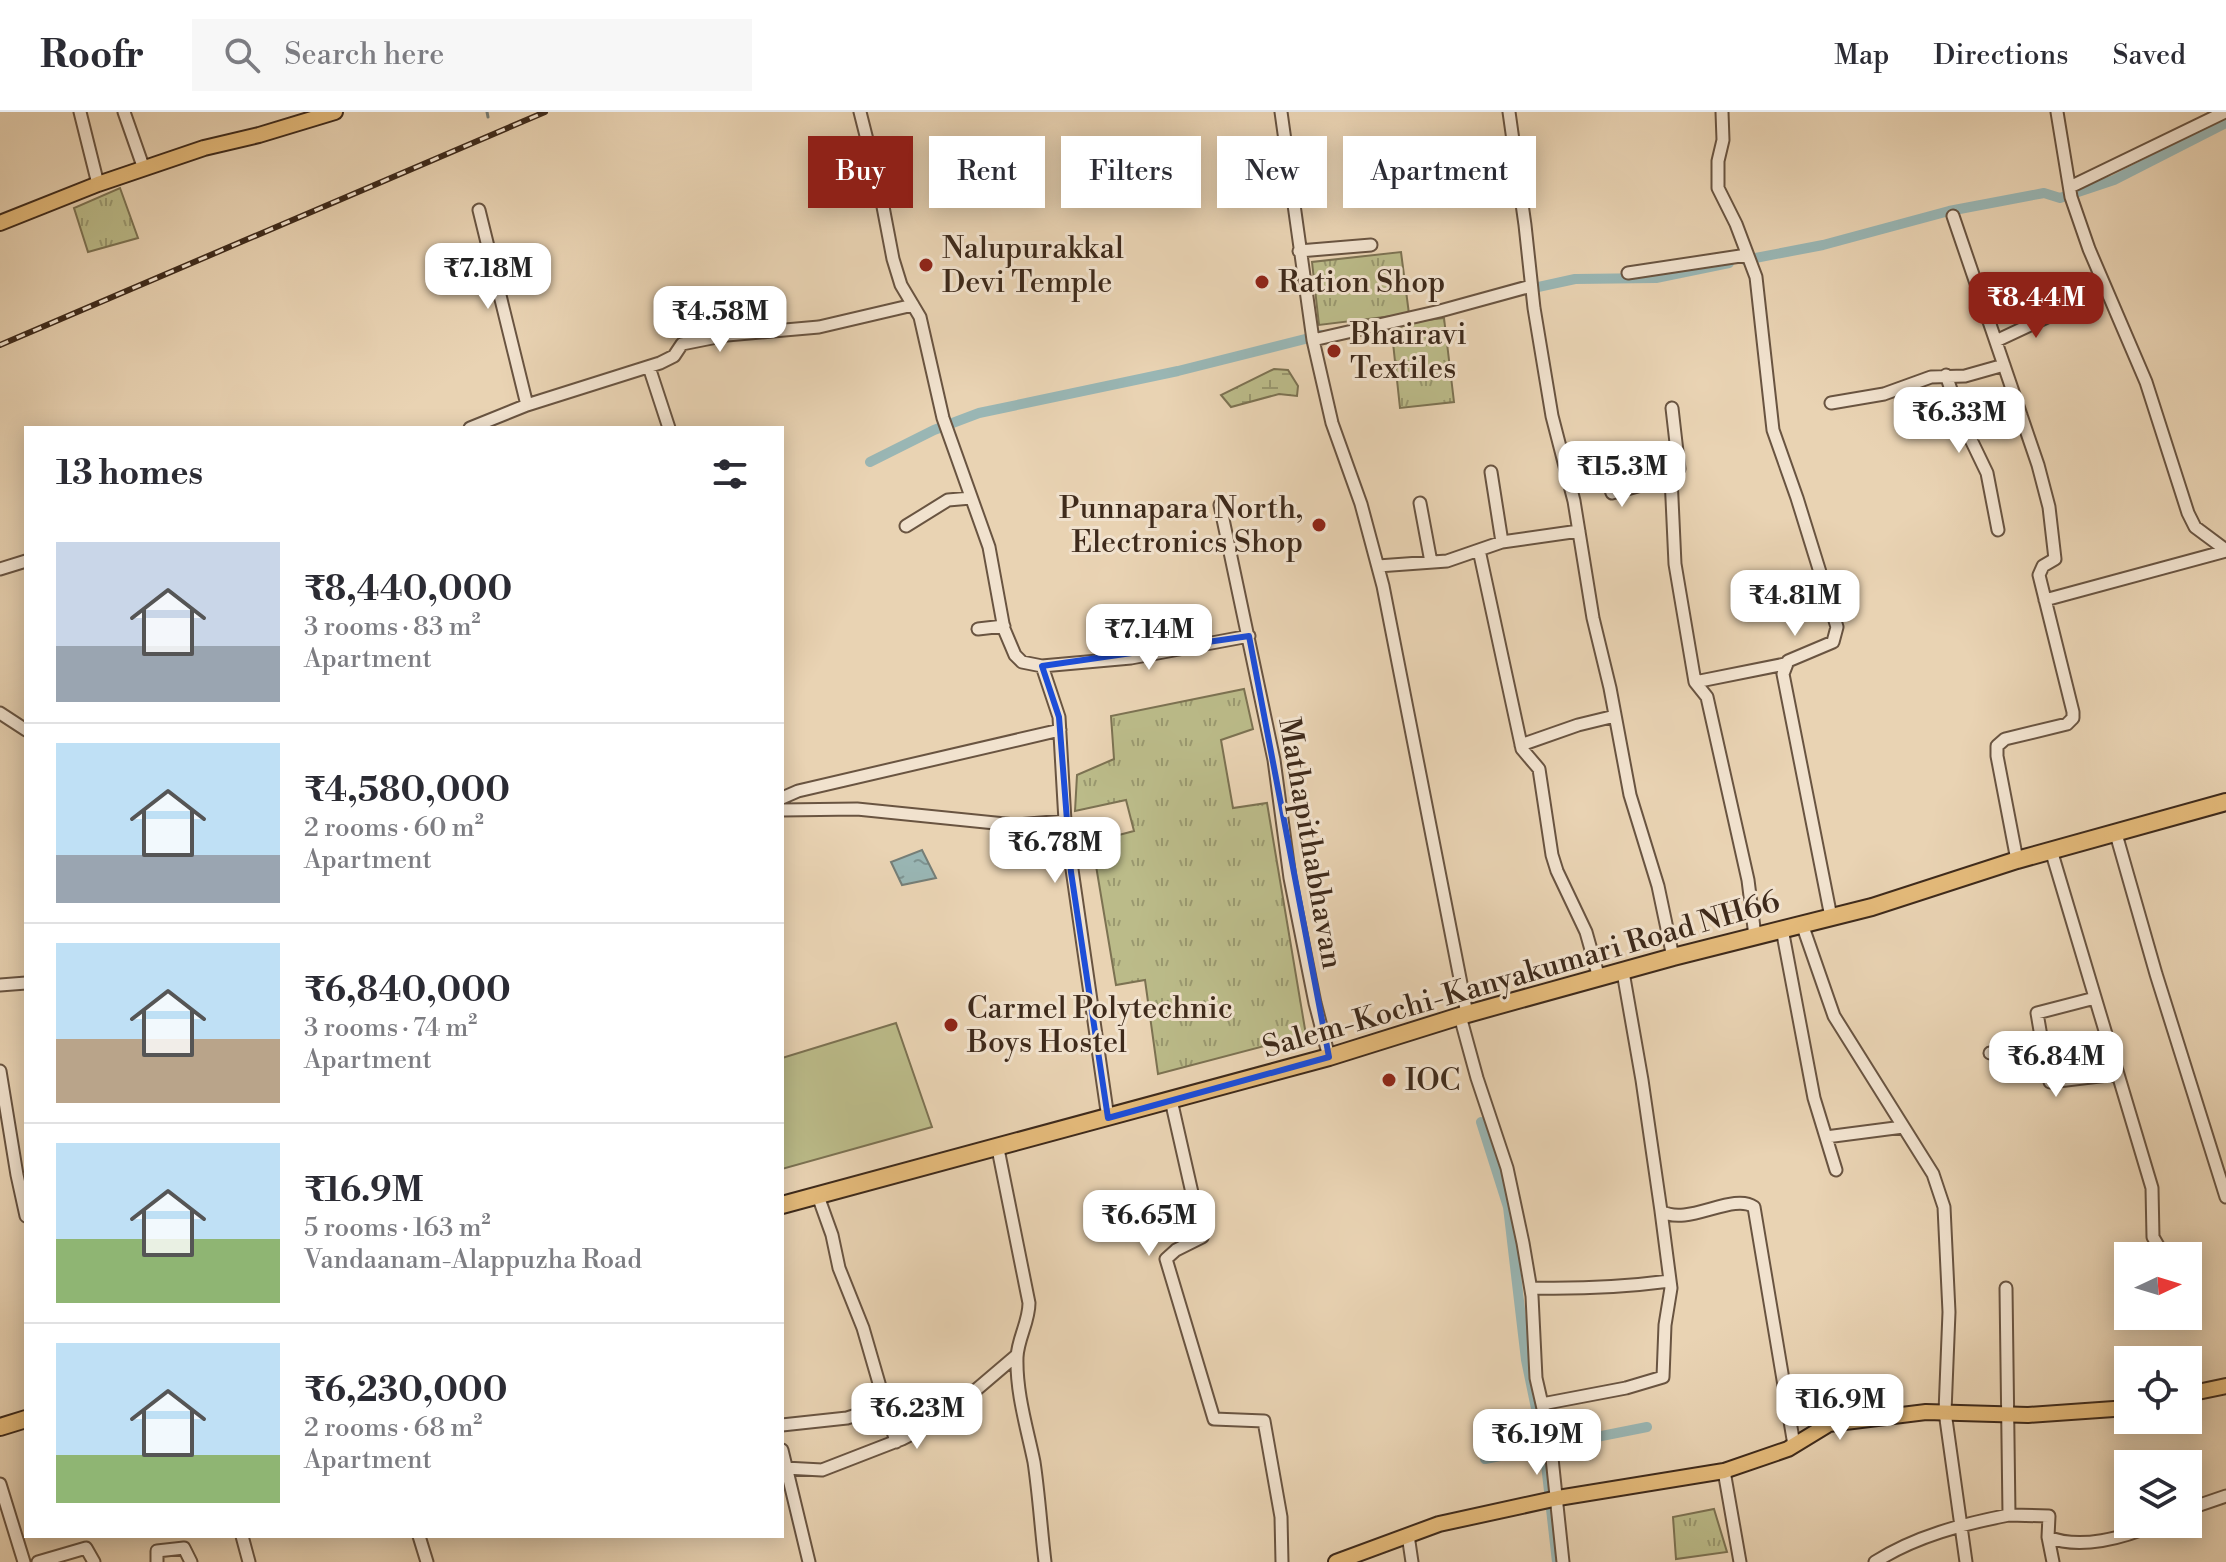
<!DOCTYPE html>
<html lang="en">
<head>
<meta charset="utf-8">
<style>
  :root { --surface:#fff; --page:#f7f7f7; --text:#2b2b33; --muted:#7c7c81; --line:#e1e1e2; --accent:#8f2418 }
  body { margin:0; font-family:"Libre Bodoni",serif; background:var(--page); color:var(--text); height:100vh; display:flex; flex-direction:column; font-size:30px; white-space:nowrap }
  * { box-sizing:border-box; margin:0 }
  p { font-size:26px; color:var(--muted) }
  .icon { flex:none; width:44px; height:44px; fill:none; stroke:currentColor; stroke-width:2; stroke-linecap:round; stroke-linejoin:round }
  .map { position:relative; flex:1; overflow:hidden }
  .side { position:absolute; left:24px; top:314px; width:760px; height:1112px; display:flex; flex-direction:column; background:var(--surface); border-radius:0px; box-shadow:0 4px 20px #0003 }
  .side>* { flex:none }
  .hud { position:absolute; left:808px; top:24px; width:760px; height:72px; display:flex; gap:16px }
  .needle { width:52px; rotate:86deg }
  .fabs { position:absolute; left:2114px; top:1130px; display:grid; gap:16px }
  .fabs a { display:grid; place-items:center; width:88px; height:88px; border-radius:0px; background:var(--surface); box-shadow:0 4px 20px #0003; font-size:40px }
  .price { position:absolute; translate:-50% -68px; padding:0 18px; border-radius:16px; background:#fff; color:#222; font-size:26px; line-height:52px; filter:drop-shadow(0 2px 4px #0008) }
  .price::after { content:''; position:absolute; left:50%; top:48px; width:24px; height:18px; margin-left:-12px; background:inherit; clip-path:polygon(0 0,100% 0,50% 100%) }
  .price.selected { background:var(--accent); color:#fff }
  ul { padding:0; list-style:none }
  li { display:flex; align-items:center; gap:24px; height:200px; padding:0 32px }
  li+li { border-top:2px solid var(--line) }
  li span { display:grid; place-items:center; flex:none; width:224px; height:160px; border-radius:0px; color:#555 }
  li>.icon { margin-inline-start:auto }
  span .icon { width:96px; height:96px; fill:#fffc; stroke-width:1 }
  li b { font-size:34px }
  h2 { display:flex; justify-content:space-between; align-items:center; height:96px; padding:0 32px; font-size:34px }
  .pill { padding:0 28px; border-radius:0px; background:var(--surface); box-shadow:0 4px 20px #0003; font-size:28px; line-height:72px }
  .pill.selected { background:var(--accent); color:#fff }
  header { display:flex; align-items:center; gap:48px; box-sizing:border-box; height:112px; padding:0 40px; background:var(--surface); border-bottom:2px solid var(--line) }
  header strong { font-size:38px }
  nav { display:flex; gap:44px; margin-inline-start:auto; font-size:28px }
  .search { width:560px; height:72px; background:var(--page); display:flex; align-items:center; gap:20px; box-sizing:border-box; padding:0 28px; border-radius:0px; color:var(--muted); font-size:30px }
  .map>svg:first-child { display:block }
</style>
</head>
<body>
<header>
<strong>Roofr</strong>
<div class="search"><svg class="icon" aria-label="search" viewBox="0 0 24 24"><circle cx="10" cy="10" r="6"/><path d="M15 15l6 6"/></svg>Search here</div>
<nav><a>Map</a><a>Directions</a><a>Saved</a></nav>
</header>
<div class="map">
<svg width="2226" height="1450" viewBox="0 0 2226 1450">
  <defs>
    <pattern id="grass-tufts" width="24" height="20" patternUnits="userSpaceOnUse" patternTransform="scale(2)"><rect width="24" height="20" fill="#bbbb89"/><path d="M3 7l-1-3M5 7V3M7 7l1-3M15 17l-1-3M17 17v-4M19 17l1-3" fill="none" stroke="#99986f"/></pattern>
    <pattern id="wetland-marsh" width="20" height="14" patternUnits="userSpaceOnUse" patternTransform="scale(2)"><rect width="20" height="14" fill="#bbbb89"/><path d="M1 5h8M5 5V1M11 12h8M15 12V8" fill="none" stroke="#99986f"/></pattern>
    <pattern id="water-ripples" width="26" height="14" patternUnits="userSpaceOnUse" patternTransform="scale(2)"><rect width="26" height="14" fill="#99b6b4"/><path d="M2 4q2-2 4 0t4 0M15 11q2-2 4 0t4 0" fill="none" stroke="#7e9492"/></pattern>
  </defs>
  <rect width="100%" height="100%" fill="#e9d3b3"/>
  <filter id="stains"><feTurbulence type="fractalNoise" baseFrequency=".0025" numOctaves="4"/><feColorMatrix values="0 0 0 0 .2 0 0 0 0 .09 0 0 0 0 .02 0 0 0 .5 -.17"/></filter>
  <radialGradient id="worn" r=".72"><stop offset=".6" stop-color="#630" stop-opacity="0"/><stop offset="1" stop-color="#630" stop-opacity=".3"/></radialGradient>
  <path fill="url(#grass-tufts)" stroke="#7c7252" stroke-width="2" d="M120,76l18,50 -50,14 -14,-44z
    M1401,140l8,62 -90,11 -7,-63z
    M1444,206l10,84 -54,6 -9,-84z
    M1244,577l9,40 -32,11 12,68 34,-5 39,232 -148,39 -13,-94 -29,5 -24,-143 42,-11 -8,-31 -51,11 2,-36 37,-16 -3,-43z
    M1146,1083l12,29 -35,8 -8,-24z
    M1714,1397l13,43 -51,7 -3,-42z"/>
  <path fill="url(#wetland-marsh)" stroke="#7c7252" stroke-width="2" d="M1274,257l14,1 10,16 -1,10 -18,-2 -48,13 -10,-12z"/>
  <path fill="#bbbb89" stroke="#7c7252" stroke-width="2" d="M896,911l36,104 -150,42v-111z"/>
  <path fill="url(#water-ripples)" stroke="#757e77" stroke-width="2" d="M922,738l14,28 -34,7 -11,-23z"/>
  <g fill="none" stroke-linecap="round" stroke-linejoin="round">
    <path stroke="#757e77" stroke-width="3" d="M487,0l1,5"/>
    <path stroke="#99b6b4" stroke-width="10" d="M1745,148l78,-15 126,-34 95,-18 16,5 54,-18 112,-57
      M1524,178l51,-11 81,-1 73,-15
      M870,350l64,-32 45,-17 199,-42 143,-36
      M1481,1010l27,85 18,153 18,87 13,115
      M1485,1347l162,-32"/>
    <defs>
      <path id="minor" d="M80,0l18,72
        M124,0l20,57
        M860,0l20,79 13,68 8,26 19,32 23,101 46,129 15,82 11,26 7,7 20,4 89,-8 118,-22
        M1281,0l32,228 19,83 29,81 22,82 84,428
        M1509,0l16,113 9,83 18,108 22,85 19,117 17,70 20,107 28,91 15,71
        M1722,0l1,28 -5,21v27l18,36 20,53 17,153 24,68 40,129 -4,15 -45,19 -5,13 48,243
        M2057,0l14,85 18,52 57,133 42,131 7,14 31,23
        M2070,75l155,-75
        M479,98l48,195
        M1953,104l85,249 11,42 6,52 -12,7 -4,9 34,137v6l-6,6 -62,15 -8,7v10l20,104
        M1299,139l72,-6
        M1628,161l119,-18
        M1313,228l127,-29 91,-25
        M1996,229l66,-31
        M649,255l20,61
        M1946,263l15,44 26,54 11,57
        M1831,291l53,-9 47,-17 34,-1 39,-11
        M1672,296l7,61 -8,8 4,87 20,118 90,-18
        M470,316l57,-23 133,-42 14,-7 8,-12 45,-9 92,-8 94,-22
        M1969,323l52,-20
        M1491,360l11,70
        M1570,372l36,-8 6,17 59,-16
        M1420,391l11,59
        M1220,393l54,255 16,118 25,125 14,54
        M906,414l42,-26 23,-2
        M1479,438l43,199 17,20 13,86 5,16 29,61 13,46
        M1378,454l69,-5 55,-19 77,-11
        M0,457l26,-8
        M2045,488l181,-49
        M978,517l26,-3
        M1042,554l17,51 6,104 43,297
        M1695,570l12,15 41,183 7,56
        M0,601l26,17
        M1521,633l57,-20 37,-9
        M782,686l16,-7 262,-61
        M782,698l75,-1 158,16 50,-4
        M2116,722l40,140 70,223
        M2051,738l101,338 1,49 11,19
        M1802,812l32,92 99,158 11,33 5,105 -4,100 21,150
        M1782,817l32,169 22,72
        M1623,860l19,108 19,131c26,16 72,-19 93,-4l40,238
        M0,873l26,-2
        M1460,904l17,62 30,90 16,75 9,53 4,82 14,61 13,123
        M2043,936l7,34 66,-8
        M1990,941l53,-5 -6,-35 58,-15
        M0,959l17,104 9,41
        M1171,988l31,137 -26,13 -10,9 48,160 50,2 17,96 1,45
        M1826,1025l77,-10
        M998,1037l31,154c0,19 -11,35 -12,54 -1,36 10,71 17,105 5,33 7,67 11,100
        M818,1084l14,39 7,33 24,60 33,114
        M1531,1176c46,1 93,-1 139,-7
        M2006,1176l3,227 40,1 -1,21c32,13 76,1 107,-13
        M1542,1292l84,-16 37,-11 2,-52 6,-37 -10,-77
        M782,1313l65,-7 38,-12
        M782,1338l27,112
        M785,1356l37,2 80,-31 41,-21 74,-63
        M1724,1359l16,91
        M0,1372l24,78
        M2188,1397l38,-13
        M1408,1423l4,27
        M242,1424l7,26
        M419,1424l8,26
        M2048,1425l5,25
        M38,1450l48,-14 8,14
        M157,1450v-11l27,-3 7,14
        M1875,1450c41,-26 88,-38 134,-47"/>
      <path id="major" d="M0,111l98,-39 106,-36 55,-13 76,-23
        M2188,1282l38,-8
        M1336,1450l103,-38 119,-26 166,-27 64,-22 41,-25 97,-12 102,3 100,-7"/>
      <path id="highway" d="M782,1093l547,-148 131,-41 213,-59 199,-50 145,-47 209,-58
        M0,1315l26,-8"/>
    </defs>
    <use href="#minor" stroke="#695441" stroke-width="15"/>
    <use href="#major" stroke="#3e2a1b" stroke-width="18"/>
    <use href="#highway" stroke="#3e2a1b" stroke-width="20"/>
    <use href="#minor" stroke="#f1e2ce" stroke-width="11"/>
    <use href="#major" stroke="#e4ba7a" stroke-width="14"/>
    <use href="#highway" stroke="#e4ba7a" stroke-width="16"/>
    <defs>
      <path id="rail" d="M0,233l545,-233"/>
    </defs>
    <use href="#rail" stroke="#3e2a1b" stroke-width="6"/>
    <use href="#rail" stroke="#f1e2ce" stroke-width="3" stroke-dasharray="9" stroke-linecap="butt"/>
  </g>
  <path fill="none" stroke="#1d4ed8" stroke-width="6" stroke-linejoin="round" d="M1249,524l80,421 -221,61 -37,-246 -12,-155 -17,-51z"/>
  <g fill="#8f2418" stroke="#f1e2ce" stroke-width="3">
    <circle cx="926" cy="153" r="8"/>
    <circle cx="1262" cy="170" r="8"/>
    <circle cx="1334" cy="239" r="8"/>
    <circle cx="1319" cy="413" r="8"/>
    <circle cx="951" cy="913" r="8"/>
    <circle cx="1389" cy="968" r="8"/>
  </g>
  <g text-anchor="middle" stroke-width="6" stroke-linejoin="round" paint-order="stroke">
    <g font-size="30" fill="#3e2a1b" stroke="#f1e2ce" text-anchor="start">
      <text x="942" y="146">Nalupurakkal<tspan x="942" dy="34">Devi Temple</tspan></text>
      <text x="1278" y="180">Ration Shop</text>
      <text x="1350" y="232">Bhairavi<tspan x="1350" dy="34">Textiles</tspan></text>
      <text x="1303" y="406" text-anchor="end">Punnapara North,<tspan x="1303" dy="34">Electronics Shop</tspan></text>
      <text x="967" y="906">Carmel Polytechnic<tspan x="967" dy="34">Boys Hostel</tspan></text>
      <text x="1405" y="978">IOC</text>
    </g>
    <g font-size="30" fill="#3e2a1b" stroke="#f1e2ce">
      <text transform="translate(1311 731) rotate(80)" y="10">Mathapithabhavan</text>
      <text transform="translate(1521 862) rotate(-16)" y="10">Salem-Kochi-Kanyakumari Road NH66</text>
    </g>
  </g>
  <rect width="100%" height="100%" filter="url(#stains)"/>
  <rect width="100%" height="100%" fill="url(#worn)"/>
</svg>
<div class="fabs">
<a><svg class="needle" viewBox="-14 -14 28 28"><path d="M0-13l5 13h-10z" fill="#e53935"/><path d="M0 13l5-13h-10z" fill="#7c7c81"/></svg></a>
<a><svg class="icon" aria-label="locate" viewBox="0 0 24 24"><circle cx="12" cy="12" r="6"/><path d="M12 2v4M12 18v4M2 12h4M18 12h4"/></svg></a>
<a><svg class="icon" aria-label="layers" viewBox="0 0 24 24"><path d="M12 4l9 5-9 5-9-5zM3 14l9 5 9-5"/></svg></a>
</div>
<b class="price" style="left:488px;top:199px">₹7.18M</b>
<b class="price selected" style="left:2036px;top:228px">₹8.44M</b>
<b class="price" style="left:720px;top:242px">₹4.58M</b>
<b class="price" style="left:1959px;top:343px">₹6.33M</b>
<b class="price" style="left:1622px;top:397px">₹15.3M</b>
<b class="price" style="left:1795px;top:526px">₹4.81M</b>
<b class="price" style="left:1149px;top:560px">₹7.14M</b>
<b class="price" style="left:1055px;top:773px">₹6.78M</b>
<b class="price" style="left:2056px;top:987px">₹6.84M</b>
<b class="price" style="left:1149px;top:1146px">₹6.65M</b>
<b class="price" style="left:1840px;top:1330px">₹16.9M</b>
<b class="price" style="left:917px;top:1339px">₹6.23M</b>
<b class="price" style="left:1537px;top:1365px">₹6.19M</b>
<div class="hud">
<a class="pill selected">Buy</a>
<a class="pill">Rent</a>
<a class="pill">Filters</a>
<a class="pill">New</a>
<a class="pill">Apartment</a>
</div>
<section class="side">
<h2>13 homes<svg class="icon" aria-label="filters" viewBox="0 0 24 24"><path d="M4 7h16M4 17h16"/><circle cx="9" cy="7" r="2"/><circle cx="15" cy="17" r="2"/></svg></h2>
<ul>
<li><span style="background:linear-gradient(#c9d6e8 65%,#9aa5b1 0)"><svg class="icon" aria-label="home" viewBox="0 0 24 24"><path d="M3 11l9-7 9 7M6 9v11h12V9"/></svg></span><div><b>₹8,440,000</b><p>3 rooms · 83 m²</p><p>Apartment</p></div></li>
<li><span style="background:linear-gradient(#bfe0f5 70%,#9aa5b1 0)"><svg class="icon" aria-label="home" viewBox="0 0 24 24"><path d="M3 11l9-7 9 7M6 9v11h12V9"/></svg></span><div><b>₹4,580,000</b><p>2 rooms · 60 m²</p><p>Apartment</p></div></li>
<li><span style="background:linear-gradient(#bfe0f5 60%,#b9a48a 0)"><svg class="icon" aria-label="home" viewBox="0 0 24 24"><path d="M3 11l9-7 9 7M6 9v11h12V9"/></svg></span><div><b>₹6,840,000</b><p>3 rooms · 74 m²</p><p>Apartment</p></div></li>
<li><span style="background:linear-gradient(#bfe0f5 60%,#8fb573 0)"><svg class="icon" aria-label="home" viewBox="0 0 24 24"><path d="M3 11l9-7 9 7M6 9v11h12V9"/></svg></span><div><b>₹16.9M</b><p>5 rooms · 163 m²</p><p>Vandaanam-Alappuzha Road</p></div></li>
<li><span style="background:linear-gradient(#bfe0f5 70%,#8fb573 0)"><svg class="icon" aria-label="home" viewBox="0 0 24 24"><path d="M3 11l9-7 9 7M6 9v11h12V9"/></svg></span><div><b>₹6,230,000</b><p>2 rooms · 68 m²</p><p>Apartment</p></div></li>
</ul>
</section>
</div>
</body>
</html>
